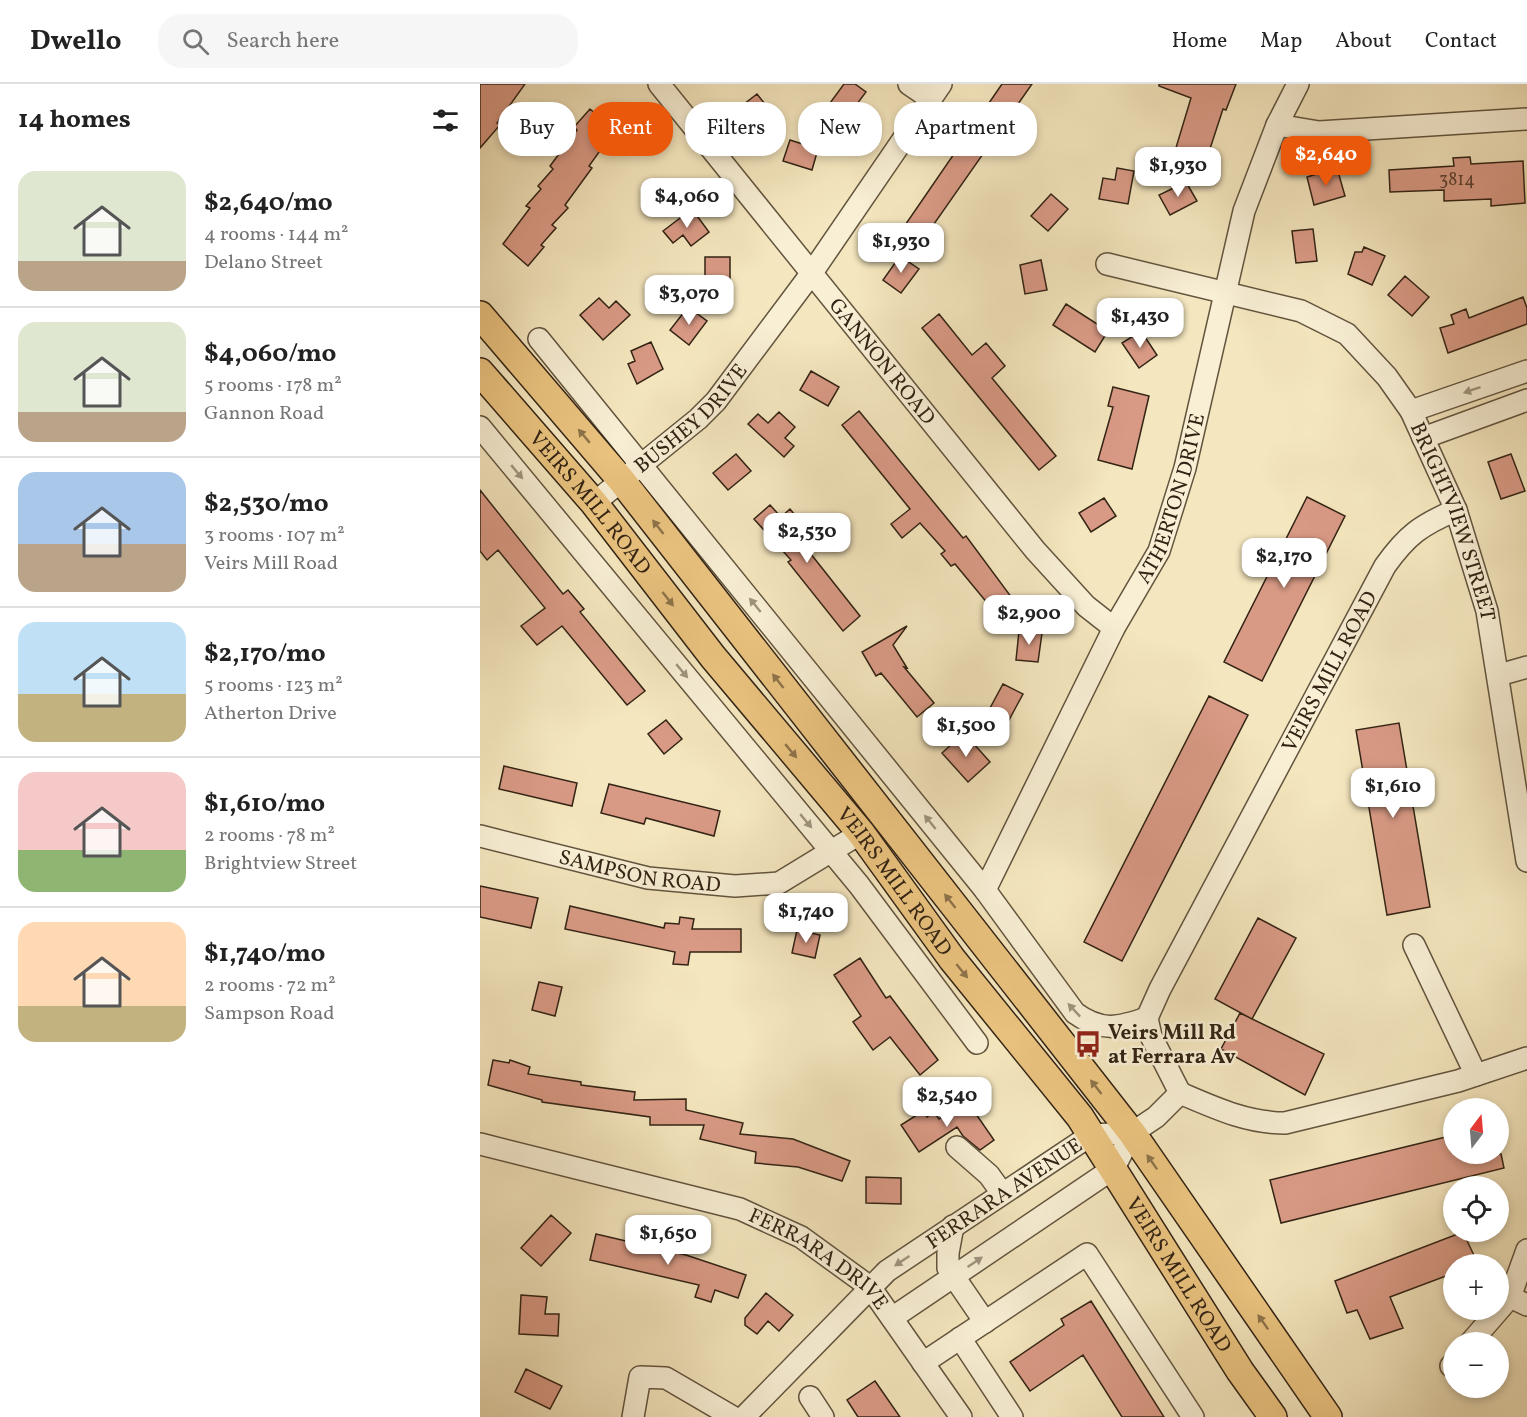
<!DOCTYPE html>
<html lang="en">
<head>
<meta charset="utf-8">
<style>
  :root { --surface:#fff; --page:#f6f6f6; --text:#222; --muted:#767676; --line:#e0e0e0; --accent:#ea580c }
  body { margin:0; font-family:Vollkorn,serif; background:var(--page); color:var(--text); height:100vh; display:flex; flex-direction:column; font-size:22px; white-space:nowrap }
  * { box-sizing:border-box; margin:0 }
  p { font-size:20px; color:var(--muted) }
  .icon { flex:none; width:33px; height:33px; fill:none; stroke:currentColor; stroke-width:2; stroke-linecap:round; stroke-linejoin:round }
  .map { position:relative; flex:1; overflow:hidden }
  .details { display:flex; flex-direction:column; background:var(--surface); width:480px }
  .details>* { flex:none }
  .top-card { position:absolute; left:18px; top:18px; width:570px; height:54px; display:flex; gap:12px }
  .needle { width:39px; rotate:16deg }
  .tools { position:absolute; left:963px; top:1014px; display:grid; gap:12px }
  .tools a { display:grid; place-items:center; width:66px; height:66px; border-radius:50%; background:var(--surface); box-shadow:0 3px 9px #0003; font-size:30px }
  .price { position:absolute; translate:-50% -51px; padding:0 14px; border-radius:12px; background:#fff; color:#222; font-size:20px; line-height:39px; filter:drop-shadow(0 2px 3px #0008) }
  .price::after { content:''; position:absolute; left:50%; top:36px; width:18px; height:14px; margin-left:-9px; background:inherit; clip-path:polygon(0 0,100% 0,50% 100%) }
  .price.active { background:var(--accent); color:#fff }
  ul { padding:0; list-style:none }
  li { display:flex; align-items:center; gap:18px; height:150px; padding:0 18px }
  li+li { border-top:2px solid var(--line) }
  li span { display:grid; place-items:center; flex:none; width:168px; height:120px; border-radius:18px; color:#555 }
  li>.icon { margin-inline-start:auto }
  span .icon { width:72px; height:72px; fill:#fffc; stroke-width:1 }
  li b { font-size:26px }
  h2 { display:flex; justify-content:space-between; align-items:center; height:72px; padding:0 18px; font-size:26px }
  .pill { padding:0 21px; border-radius:24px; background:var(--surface); box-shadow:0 3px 9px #0003; font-size:21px; line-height:54px }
  .pill.active { background:var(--accent); color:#fff }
  header { display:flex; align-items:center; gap:36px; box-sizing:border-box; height:84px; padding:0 30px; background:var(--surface); border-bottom:2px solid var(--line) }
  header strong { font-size:28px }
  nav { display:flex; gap:33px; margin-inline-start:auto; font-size:21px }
  .search { width:420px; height:54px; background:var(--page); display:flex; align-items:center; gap:15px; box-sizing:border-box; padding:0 21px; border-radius:24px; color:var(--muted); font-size:22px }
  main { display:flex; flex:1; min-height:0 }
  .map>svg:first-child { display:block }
</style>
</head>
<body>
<header>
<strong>Dwello</strong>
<div class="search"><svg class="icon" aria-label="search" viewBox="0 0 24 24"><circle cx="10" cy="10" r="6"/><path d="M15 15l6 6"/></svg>Search here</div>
<nav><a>Home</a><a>Map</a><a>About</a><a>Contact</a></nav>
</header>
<main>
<section class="details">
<h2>14 homes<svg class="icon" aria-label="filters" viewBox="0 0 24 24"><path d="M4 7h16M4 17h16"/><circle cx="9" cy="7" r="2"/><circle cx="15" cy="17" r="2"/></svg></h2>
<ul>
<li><span style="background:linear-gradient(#dfe7d0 75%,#b9a48a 0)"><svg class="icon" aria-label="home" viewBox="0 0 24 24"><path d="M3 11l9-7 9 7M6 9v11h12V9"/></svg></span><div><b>$2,640/mo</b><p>4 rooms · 144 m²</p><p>Delano Street</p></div></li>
<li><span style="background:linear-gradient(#dfe7d0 75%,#b9a48a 0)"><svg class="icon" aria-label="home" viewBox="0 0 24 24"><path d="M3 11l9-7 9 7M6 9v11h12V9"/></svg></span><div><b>$4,060/mo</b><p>5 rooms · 178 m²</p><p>Gannon Road</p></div></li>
<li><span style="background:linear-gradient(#a9c7e8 60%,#b9a48a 0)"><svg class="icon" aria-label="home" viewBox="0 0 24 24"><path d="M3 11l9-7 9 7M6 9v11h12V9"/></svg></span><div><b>$2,530/mo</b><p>3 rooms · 107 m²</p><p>Veirs Mill Road</p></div></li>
<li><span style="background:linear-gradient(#bfe0f5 60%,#c2b280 0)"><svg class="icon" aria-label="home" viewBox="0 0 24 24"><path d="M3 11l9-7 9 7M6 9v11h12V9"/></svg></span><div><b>$2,170/mo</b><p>5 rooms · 123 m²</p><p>Atherton Drive</p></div></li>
<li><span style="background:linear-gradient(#f6c9c9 65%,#8fb573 0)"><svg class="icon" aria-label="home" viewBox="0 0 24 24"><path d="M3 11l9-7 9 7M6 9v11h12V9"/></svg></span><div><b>$1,610/mo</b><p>2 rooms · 78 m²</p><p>Brightview Street</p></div></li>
<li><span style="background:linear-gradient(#ffd9b3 70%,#c2b280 0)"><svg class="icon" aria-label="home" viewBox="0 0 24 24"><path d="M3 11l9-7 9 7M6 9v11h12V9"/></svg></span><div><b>$1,740/mo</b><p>2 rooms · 72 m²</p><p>Sampson Road</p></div></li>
</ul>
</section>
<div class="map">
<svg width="1047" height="1333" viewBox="0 0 1047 1333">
  <rect width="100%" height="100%" fill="#f4e6be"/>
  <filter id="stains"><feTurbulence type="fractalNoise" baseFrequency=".00333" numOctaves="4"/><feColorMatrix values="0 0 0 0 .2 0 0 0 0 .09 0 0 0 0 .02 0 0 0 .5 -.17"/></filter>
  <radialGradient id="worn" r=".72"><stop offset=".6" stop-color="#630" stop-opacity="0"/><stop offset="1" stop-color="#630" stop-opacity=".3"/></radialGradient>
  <path fill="#d99a85" stroke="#322314" stroke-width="1.5" d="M0,0h45l-28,39 3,2 -20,23z
    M364,0h11l11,8 -18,24 -18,-13z
    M522,0h30l-112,160 -19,-13z
    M679,0h77l-10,26 -3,-1 -17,52 -31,-10 16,-53 -32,-12z
    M277,10l19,24 -18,14 -19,-24z
    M110,25l25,21 -26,36 3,2 -27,37 3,3 -16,17 4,3 -15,17 3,2 -16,19 -25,-22 27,-36 -4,-2 15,-17 -3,-3 15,-17 -3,-3 27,-36 -3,-3z
    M310,56l28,9 -6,21 -29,-9z
    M990,73l1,7 52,-3 2,42 -34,3v-7l-47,2v-11l-54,2 -1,-22 65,-4 -1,-8z
    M637,84l17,3 -6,33 -29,-5 4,-21 12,2z
    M857,84l8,28 -31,9 -7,-28z
    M706,98l11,19 -27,14 -11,-20z
    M571,110l17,15 -20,22 -17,-15z
    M212,125l17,23 -18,14 -8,-11 -10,8 -10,-12z
    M833,145l4,32 -21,2 -4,-32z
    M884,163l21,9 -13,29 -24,-11 7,-22h7z
    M420,172l19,13 -18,24 -18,-13z
    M225,173h25v31l-25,1z
    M561,176l6,30 -22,4 -5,-29z
    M925,192l24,21 -17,19 -24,-21z
    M1043,213l4,11v16l-79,29 -8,-25 14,-4 -3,-9 15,-6 3,9z
    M119,214l10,10 7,-7 14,14 -27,25 -23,-25z
    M586,220l42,27 -13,21 -42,-27z
    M208,223l19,14 -18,24 -19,-15z
    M459,230l33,41 14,-12 19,23 -13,12 64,78 -17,14 -117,-142z
    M661,247l16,24 -18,13 -17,-25z
    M171,258l12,27 -26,15 -9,-20 7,-3 -4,-10z
    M331,287l28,16 -11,19 -28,-16z
    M633,303l36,9 -17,73 -34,-9 15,-53 -5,-1z
    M379,327l104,127 3,-2 49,66 -17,14 -43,-52 -4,2 -10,-12 4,-3 -25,-28 -18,15 -11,-14 19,-15 -68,-84z
    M299,328l16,15 -10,11 9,8 -10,11 -36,-33 10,-10 10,9z
    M256,370l15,17 -23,19 -15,-17z
    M1031,370l14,37 -24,8 -13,-37z
    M0,406l83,104 5,-4 16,19 -4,3 65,79 -18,14 -65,-79 -25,19 -16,-19 24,-18 -47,-58 -11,10 -7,-9z
    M827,413l38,19 -83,165 -38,-19z
    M624,414l12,18 -25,16 -12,-19z
    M290,421l11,12 9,-8 18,22 -9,8 61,77 -17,15 -55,-69 3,-2 -37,-41z
    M427,542l-14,19 14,23 -3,-1 30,36 -17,14 -36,-44 -5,3 -14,-24z
    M539,547l23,2 -4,29 -22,-2z
    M523,600l20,10 -14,26 -20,-10z
    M729,612l39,19 -126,246 -38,-19z
    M186,636l16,19 -18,15 -16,-20z
    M919,639l31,184 -43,8 -31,-185z
    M484,649l26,29 -22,20 -26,-29z
    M24,682l73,17 -5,23 -73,-17z
    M129,700l111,27 -6,25 -68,-18 -2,6 -43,-11z
    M0,802l58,12 -7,30 -51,-11z
    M90,822l94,22 1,-5 14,1 1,-7 14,2 -2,10h49v23h-51l-2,13 -15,-1 2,-12 -110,-23z
    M778,834l38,20 -44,81 -37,-20z
    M317,846l23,5 -5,23 -23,-5z
    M380,874l26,40 4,-2 48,64 -18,15 -30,-38 -17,13 -20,-28 8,-6 -27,-41z
    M59,898l23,5 -7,29 -23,-6z
    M760,929l84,41 -19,41 -84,-46z
    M13,976l16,3 1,-3 20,7 -2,7 53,8v3l54,7 -1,8 52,-1v11l57,13 -3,11 53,5 57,22 -8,20 -44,-14 -43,-4 1,-11 -56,-13 4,-14h-54v-8l-108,-15v-2l-54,-15z
    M487,1017l27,39 -14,10 -17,-14 -6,-9 -38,25 -18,-27 22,-14 4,6 7,-5 5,7z
    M974,1051v19h47l3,14 -223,55 -11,-43z
    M386,1093l35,1v26l-35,-1z
    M71,1131l20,18 -30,33 -20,-18z
    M983,1148l15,32h-24v9l-64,24 13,31 -33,11 -13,-29 -10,3 -12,-32z
    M116,1150l90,21 60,20 -8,23 -23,-8 -4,12 -16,-5 4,-12 -109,-25z
    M286,1209l27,22 -14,16 -11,-10 -11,13 -12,-9v-7z
    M41,1211l26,2 -2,17h14l-1,22 -39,-2z
    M611,1217l73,116h-42l-39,-62 -53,36 -20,-29 54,-37 -3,-6z
    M46,1285l36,17 -12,23 -35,-17z
    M395,1297l25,36h-42l-11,-17z"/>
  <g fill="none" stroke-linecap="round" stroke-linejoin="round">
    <defs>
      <g id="minor">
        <path id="s1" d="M179,0l376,466 51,56 28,22"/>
        <path d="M429,0l22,15"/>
        <path d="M797,41l42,7 208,-13"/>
        <path id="s2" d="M627,180l194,47 46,23 40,43 24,34 45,99 31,101 40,250"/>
        <path d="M59,255l446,551 90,123c26,19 43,15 72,5"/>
        <path d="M931,327l116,-40"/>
        <path d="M0,343l379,458 118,158"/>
        <path d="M943,354l104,-38"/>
        <path id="s3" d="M114,419l104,-84 18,-18 95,-127 130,-190"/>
        <path d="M1019,591l28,-8"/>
        <path id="s4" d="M0,752l168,42 87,8 44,-3 82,-50"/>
        <path id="s5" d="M505,806l129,-262 45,-77 26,-83 59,-257 33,-86 21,-41"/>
        <path d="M934,861l62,130"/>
        <path d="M700,1009c35,15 67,30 105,30l173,-42 69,-23"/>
        <path id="s6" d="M0,1060l260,65 61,28 69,50 91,130"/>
        <path d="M477,1063l32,28 13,18"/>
        <path d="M473,1142l-5,27v15l37,54"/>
        <path d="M1030,1213l17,8"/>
        <path id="s7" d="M412,1234l222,-150 18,-35 24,-16 24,-24 -29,-57 -4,-18 13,-29 225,-423c22,-31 36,-41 71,-56"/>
        <path d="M480,1254l52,79"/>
        <path d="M991,1258l39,-45 17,-47"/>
        <path d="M443,1279l164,-109 106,163"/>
        <path d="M971,1282l3,-3"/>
        <path d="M330,1313l13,20"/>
        <path d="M153,1333l7,-40 26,1 67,39"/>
        <path id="s8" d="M264,1333l143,-146 204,-136 41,-2"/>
      </g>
      <g id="major">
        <path d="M0,231l142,166 510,652 196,284"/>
        <path id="s9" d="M0,288l114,131 119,154 148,176 91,126 128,158 160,254 33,46"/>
      </g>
    </defs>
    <use href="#minor" stroke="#62543e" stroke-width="24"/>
    <use href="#major" stroke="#322314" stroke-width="30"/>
    <use href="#minor" stroke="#f8efd5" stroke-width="21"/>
    <use href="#major" stroke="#eac37f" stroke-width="27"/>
  </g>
  <defs><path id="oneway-solid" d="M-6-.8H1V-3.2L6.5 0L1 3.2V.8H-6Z" transform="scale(1.5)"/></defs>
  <g fill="#9f937e">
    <use href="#oneway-solid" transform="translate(992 306) rotate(161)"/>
    <use href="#oneway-solid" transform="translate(37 388) rotate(50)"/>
    <use href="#oneway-solid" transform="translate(275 521) rotate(-129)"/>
    <use href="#oneway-solid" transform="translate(202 587) rotate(50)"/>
    <use href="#oneway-solid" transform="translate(326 737) rotate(50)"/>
    <use href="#oneway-solid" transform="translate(450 738) rotate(-129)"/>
    <use href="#oneway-solid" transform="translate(594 926) rotate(-133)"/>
    <use href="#oneway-solid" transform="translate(422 1177) rotate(146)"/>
    <use href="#oneway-solid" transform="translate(495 1178) rotate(-34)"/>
  </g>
  <g fill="#8e734a">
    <use href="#oneway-solid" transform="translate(104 352) rotate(-130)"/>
    <use href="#oneway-solid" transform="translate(178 443) rotate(-128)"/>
    <use href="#oneway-solid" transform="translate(188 515) rotate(52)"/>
    <use href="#oneway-solid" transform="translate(298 597) rotate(-128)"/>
    <use href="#oneway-solid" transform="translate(311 667) rotate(50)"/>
    <use href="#oneway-solid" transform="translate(470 817) rotate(-128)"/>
    <use href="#oneway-solid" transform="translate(482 887) rotate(51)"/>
    <use href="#oneway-solid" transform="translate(616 1003) rotate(-128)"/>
    <use href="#oneway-solid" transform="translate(672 1078) rotate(-125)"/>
    <use href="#oneway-solid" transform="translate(783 1238) rotate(-125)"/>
  </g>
  <defs>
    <symbol id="bus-bare" viewBox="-9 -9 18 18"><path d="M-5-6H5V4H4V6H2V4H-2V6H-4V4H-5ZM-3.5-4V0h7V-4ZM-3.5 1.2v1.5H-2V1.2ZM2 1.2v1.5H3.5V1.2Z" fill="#8f2418" stroke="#f8efd5" stroke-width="2.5" paint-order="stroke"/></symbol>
  </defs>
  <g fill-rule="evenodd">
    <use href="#bus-bare" x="589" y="941" width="38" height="38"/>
  </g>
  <g text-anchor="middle" stroke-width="5" stroke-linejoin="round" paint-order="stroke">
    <g font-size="18" fill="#5c4130">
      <text x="977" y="101">3814</text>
    </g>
    <g font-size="21" fill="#322314" stroke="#f8efd5">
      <text dy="7" stroke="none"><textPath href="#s1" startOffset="356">GANNON ROAD</textPath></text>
      <text dy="7" stroke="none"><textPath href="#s3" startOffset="129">BUSHEY DRIVE</textPath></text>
      <text dy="7" stroke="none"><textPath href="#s5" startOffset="435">ATHERTON DRIVE</textPath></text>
      <text dy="7" stroke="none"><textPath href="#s9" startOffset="171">VEIRS MILL ROAD</textPath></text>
      <text dy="7" stroke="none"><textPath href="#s2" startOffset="470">BRIGHTVIEW STREET</textPath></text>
      <text dy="7" stroke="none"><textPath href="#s7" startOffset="844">VEIRS MILL ROAD</textPath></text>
      <text dy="7" stroke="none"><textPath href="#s4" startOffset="164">SAMPSON ROAD</textPath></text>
      <text dy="7" stroke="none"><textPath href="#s9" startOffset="657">VEIRS MILL ROAD</textPath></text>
      <text dy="7" stroke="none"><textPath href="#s8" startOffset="345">FERRARA AVENUE</textPath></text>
      <text dy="7" stroke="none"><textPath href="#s6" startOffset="362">FERRARA DRIVE</textPath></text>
      <text dy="7" stroke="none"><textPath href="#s9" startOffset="1143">VEIRS MILL ROAD</textPath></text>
    </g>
    <g font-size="21" font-weight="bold" fill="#322314" stroke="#f8efd5" text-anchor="start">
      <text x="628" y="955">Veirs Mill Rd<tspan x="628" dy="24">at Ferrara Av</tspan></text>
    </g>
  </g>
  <rect width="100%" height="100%" filter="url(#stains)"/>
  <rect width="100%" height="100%" fill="url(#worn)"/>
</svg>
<div class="tools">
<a><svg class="needle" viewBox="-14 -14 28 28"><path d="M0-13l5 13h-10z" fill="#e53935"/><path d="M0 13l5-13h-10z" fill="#767676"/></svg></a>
<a><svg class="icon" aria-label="locate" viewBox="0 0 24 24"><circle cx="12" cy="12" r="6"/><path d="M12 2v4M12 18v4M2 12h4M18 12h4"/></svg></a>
<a>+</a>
<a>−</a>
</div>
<b class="price active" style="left:846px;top:103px">$2,640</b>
<b class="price" style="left:698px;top:114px">$1,930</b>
<b class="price" style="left:207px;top:145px">$4,060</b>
<b class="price" style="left:421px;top:190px">$1,930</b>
<b class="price" style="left:209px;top:242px">$3,070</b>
<b class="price" style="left:660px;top:265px">$1,430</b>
<b class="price" style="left:327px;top:480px">$2,530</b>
<b class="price" style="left:804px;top:505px">$2,170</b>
<b class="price" style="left:549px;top:562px">$2,900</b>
<b class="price" style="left:486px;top:674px">$1,500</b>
<b class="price" style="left:913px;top:735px">$1,610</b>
<b class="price" style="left:326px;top:860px">$1,740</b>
<b class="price" style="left:467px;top:1044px">$2,540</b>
<b class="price" style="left:188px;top:1182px">$1,650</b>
<div class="top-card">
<a class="pill">Buy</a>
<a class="pill active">Rent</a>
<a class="pill">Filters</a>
<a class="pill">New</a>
<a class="pill">Apartment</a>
</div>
</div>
</main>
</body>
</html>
